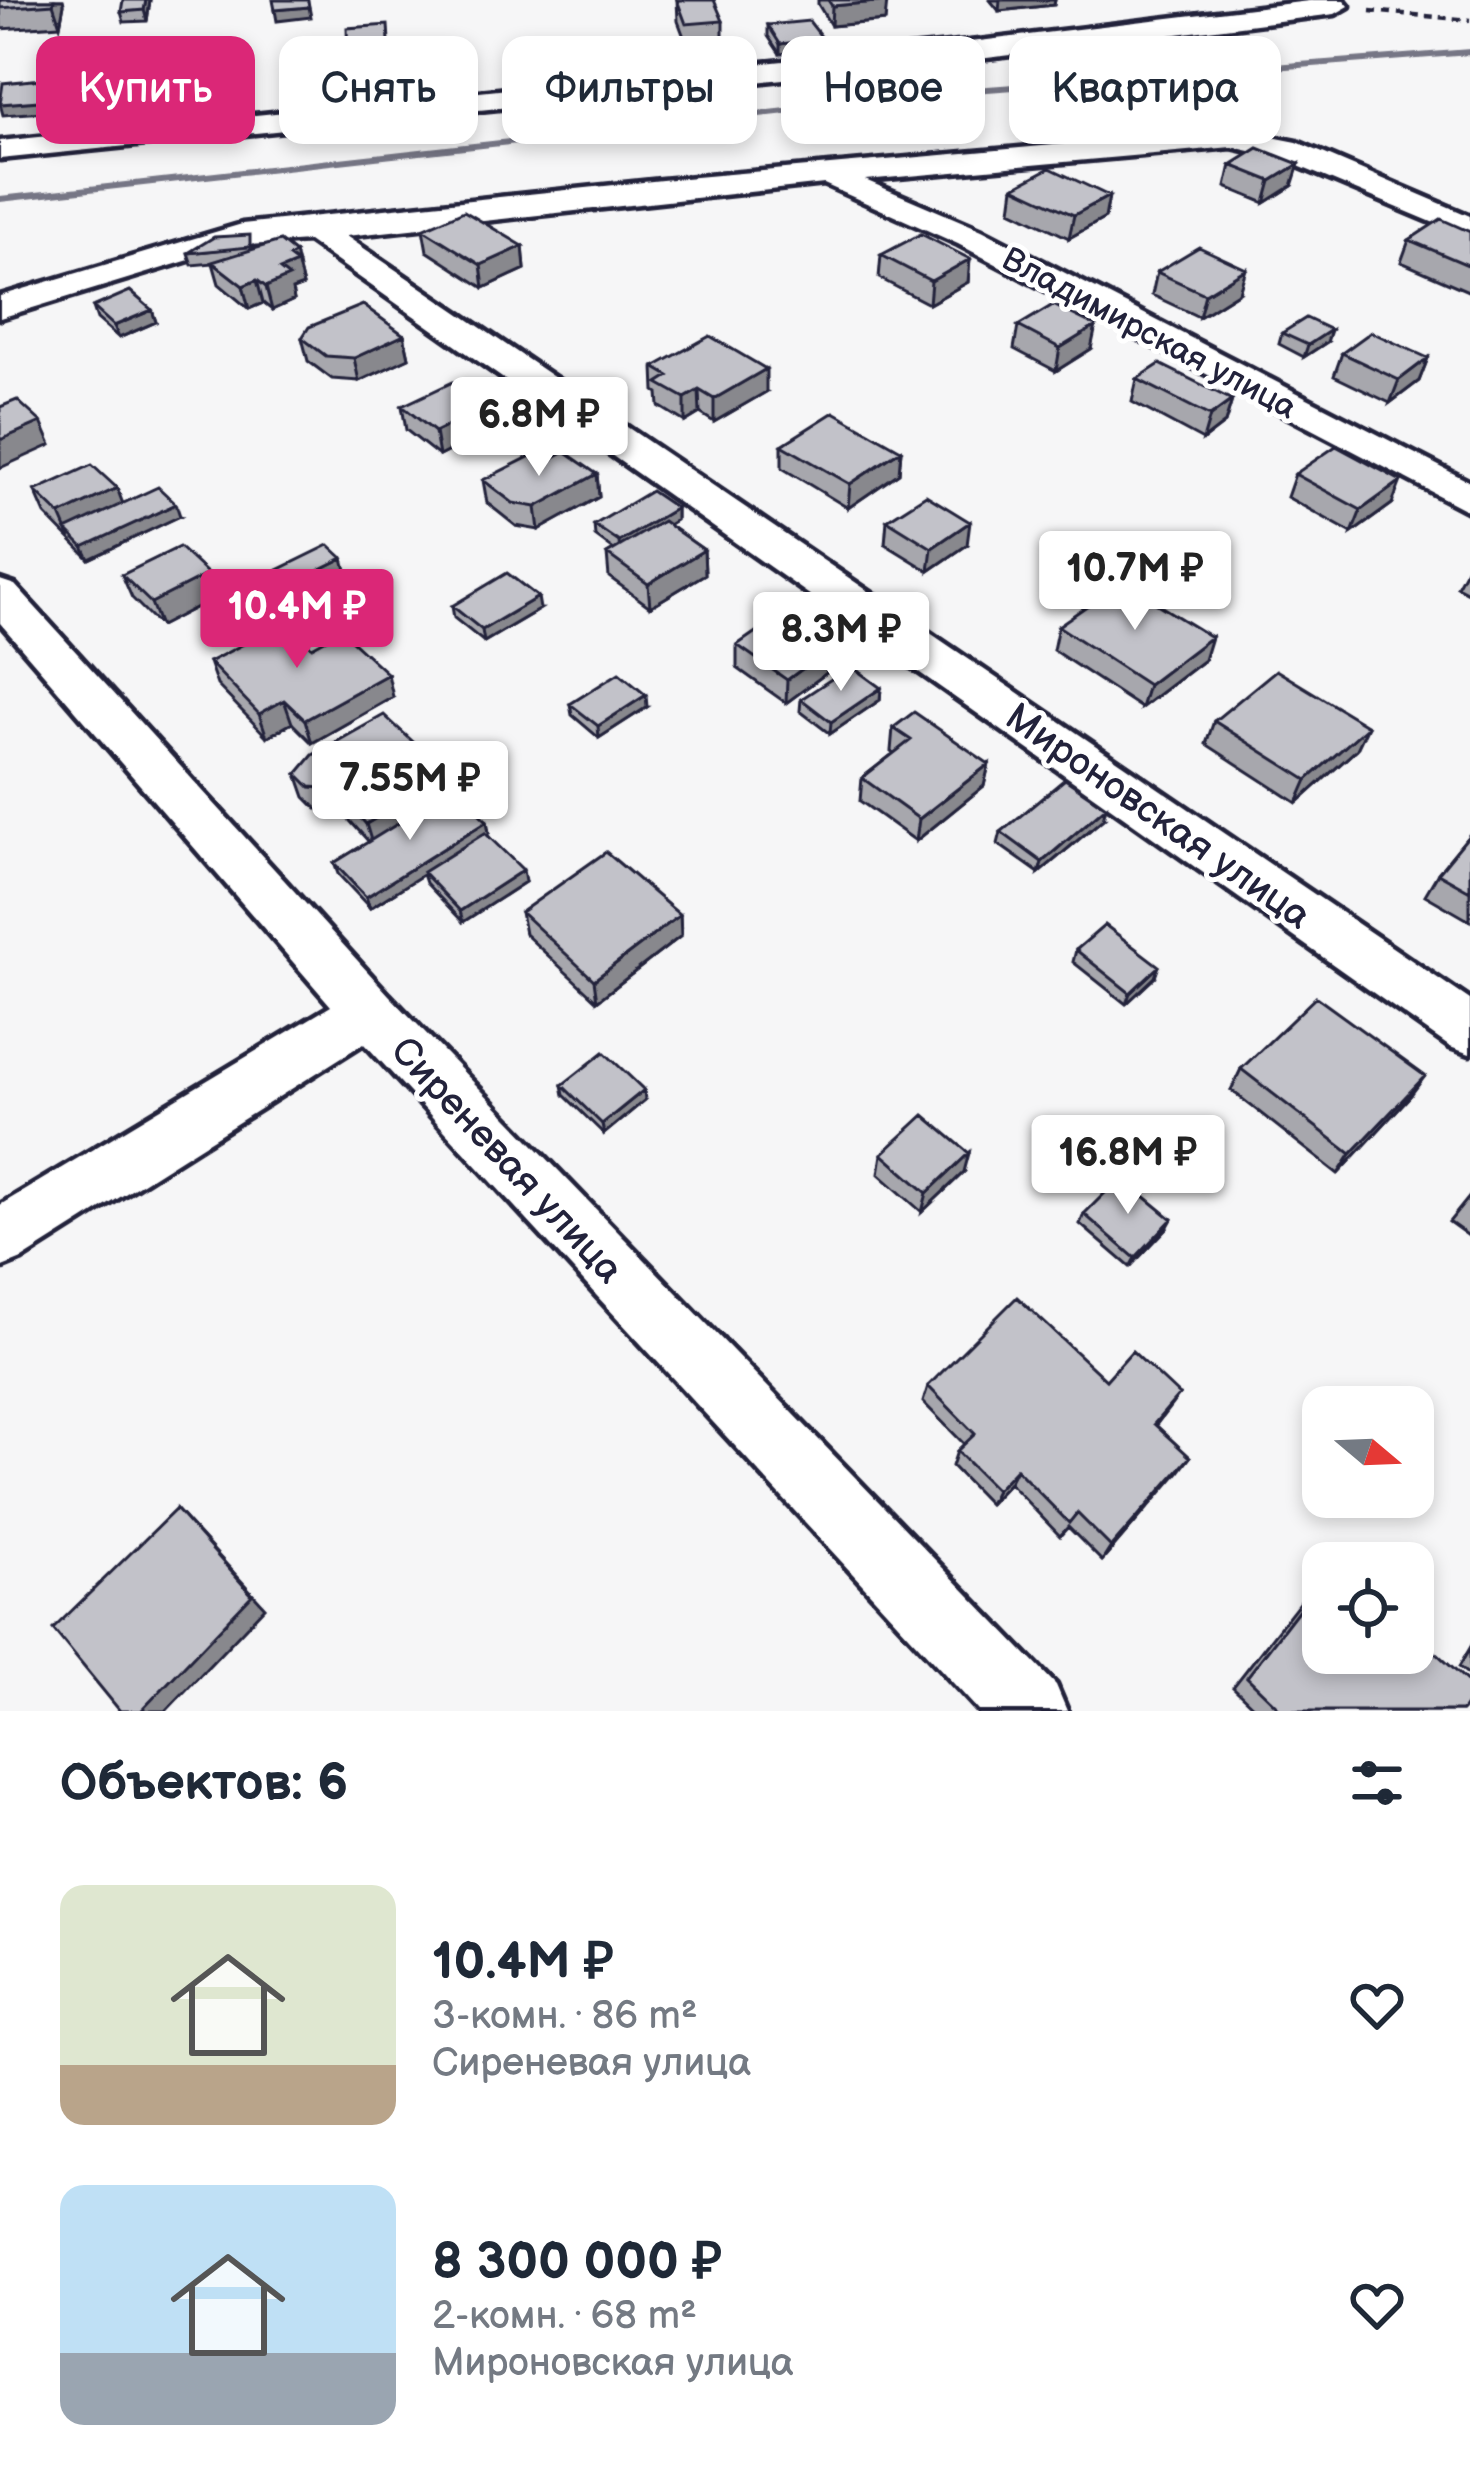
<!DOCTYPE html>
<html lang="ru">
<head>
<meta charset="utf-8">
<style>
  :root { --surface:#fff; --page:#f6f6f7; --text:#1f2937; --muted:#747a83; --accent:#db2777 }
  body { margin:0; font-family:"Balsamiq Sans",sans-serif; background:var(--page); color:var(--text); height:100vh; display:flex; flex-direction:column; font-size:45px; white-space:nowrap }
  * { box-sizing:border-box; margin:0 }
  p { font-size:39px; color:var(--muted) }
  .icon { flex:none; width:66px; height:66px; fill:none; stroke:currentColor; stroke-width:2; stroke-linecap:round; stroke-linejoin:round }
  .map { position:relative; height:1711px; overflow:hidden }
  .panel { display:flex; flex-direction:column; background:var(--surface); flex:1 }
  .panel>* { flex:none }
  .hud { position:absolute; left:36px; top:36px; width:1398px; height:108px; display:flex; gap:24px }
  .needle { width:78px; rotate:109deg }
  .fabs { position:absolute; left:1302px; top:1386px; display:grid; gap:24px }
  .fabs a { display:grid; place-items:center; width:132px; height:132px; border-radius:24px; background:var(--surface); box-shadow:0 6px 18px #0003; font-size:60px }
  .price { position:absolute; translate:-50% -102px; padding:0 27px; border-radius:12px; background:#fff; color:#222; font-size:39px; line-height:78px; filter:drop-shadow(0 3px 6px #0008) }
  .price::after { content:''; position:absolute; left:50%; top:72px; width:36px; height:27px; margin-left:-18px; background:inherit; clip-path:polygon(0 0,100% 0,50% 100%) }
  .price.current { background:var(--accent); color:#fff }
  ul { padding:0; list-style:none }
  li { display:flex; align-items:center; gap:36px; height:300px; padding:0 60px }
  li span { display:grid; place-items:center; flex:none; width:336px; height:240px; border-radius:24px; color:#555 }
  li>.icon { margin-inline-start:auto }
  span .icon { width:144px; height:144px; fill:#fffc; stroke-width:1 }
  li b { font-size:51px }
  h2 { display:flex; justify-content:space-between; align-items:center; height:144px; padding:0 60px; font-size:51px }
  .tag { padding:0 42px; border-radius:24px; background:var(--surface); box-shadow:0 6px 18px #0003; font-size:42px; line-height:108px }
  .tag.current { background:var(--accent); color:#fff }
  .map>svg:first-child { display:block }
</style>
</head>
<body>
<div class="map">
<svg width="1470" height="1711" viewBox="0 0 1470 1711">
  <rect width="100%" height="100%" fill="#f6f6f7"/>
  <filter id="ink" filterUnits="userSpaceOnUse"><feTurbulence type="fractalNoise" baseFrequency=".00833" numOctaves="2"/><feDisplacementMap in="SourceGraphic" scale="24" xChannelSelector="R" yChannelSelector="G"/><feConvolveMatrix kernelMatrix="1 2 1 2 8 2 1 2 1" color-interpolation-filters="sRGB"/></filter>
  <g filter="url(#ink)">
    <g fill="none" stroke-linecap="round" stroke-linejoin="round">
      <path fill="#767685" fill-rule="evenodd" d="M1470,49v6l-496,38 -974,109v-6l974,-109z"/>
      <defs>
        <path id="minor" d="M1317,0h27l5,6 -14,8 -356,45 -979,100v-18l979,-100z
          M1232,129l65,13 173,74v22l-193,-81 -45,-10 -367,33 117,50 488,252v30l-512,-268 -134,-60 -478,52 1124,764v54l-20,-7 -1142,-806 -73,5 -235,72v-22l242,-72 420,-44z
          M0,580l15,5 374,410 667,690 11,26h-88l-615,-668 -342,216 -22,9v-63l331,-199 -331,-383z"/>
      </defs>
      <use href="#minor" stroke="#22223b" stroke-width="9"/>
      <path stroke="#22223b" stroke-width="4.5" stroke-dasharray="8 6" stroke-linecap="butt" d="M1370,11l100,9"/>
      <use href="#minor" fill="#fff" fill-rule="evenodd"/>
    </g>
    <path fill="#a7a7ad" stroke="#22223b" stroke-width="3" d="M0,0h63l1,4 -4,21 -59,4z
      M150,0l-3,21 -23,1 -3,-10z
      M677,0l46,21v21l-36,3 -9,-24z
      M818,0h68l-1,21 -54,5 -13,-22z
      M990,0h65l-1,5 -55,6z
      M768,25l55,14 -1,10 -42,5 -12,-18z
      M392,46l2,32 -42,3 -4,-21z
      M1231,165l61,21 -27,17 -39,-16z
      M1014,187l95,9 -4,22 -36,20 -58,-28z
      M423,229l100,17 2,23 -41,19 -57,-37z
      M1470,232v58l-2,1 -67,-29 8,-22z
      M253,246v3l42,4 8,33 -11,4 2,10 -22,10 -9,-7 -14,6 -30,-25 -6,-21 -21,2 -4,-12z
      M881,255l89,4 -2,23 -39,22 -50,-26z
      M1157,272l82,20 -40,25 -47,-22z
      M93,307l59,3 4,12 -37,16 -22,-19z
      M1018,326l73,23 -35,22 -42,-22z
      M1282,333l45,9 -23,15 -25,-13z
      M404,335l5,23 -50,23 -27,-2 -24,-18 -6,-23z
      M1342,353l86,5 -9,23 -29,22 -56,-27z
      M654,367l112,25 -52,30 -14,-9 -15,9 -26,-16 -1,-13 -3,-2z
      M1137,379l95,21 -7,23 -22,17 -71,-38z
      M402,406l88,24 -51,26 -33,-26z
      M782,445l119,5 -2,23 -51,35 -66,-40z
      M543,464l54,10 2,23 -60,33 -23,-4 -29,-23 -4,-23z
      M1295,474l97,30 -40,29 -65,-36z
      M35,491l88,12 57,13 -91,43 -44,-45z
      M676,508v12l-8,5 36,25 1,24 -55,33 -41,-30 -2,-23 7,-4 -19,-14 -1,-11z
      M887,520l80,25 -38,26 -44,-27z
      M1470,563v31l-13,-7z
      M346,570l-57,28 -13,-13 -4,-12z
      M122,575l94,22 -56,29 -28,-28z
      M452,606l88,3 -56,33 -30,-24z
      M1058,626l146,34 -63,48 -88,-58z
      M737,645l103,18 -54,40 -49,-35z
      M312,647l81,50 -81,46 -20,-20 -25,14 -50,-52 -8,-23z
      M881,688l-1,12 -50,34 -30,-23 1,-12z
      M570,704l77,3 -48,31 -27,-23z
      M1214,721l143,28 -60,54 -91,-59z
      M893,728l96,36 -5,22 -68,55 -56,-40 2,-23 32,-25 -3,-2z
      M297,774l156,16 34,31 2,12 -2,1 38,48 -62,40 -37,-39 -3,-9 -53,34 -32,-34 -4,-11 35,-21 -27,-30 -25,-3 -12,-12z
      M1103,819l-64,54 -41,-29 3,-12z
      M1470,834v87l-45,-26 13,-22z
      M521,912l159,3 1,21 -84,65 -72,-67z
      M1076,950l79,27 -29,27 -53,-42z
      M1241,1069l169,27 -72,78 -107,-84z
      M562,1085l83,15 -41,34 -40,-39z
      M882,1154l82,18 -42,40 -43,-38z
      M1470,1196v41l-21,-15z
      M1084,1214l83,14 -37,39 -50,-43z
      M1106,1380l73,15 -23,30 34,32 -88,104 -34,-34 -8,9 -51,-53 -20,21 -37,-38 5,-15 7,-7 -41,-42 5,-16z
      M1323,1572v81l139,58h-204l-25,-24z
      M1470,1648v28l-11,-9z"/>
    <path fill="#88888d" stroke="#22223b" stroke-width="3" d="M54,0h9l1,4 -4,21 -7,-21z
      M146,0h4l-3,21 -3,-11z
      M1000,0h55l-1,5 -55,6z
      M887,1l-2,20 -54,5 1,-20z
      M309,7l2,10 -34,4 -2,-11z
      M823,39l-1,10 -42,5v-10z
      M137,75l3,11 -1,17 -29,3 -4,-11z
      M43,79l3,11 -3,22 -40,3 -3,-11z
      M1299,164l-7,22 -27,17 6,-22z
      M1109,196l-4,22 -36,20 5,-23z
      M523,246l2,23 -41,19 -3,-23z
      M295,253l8,33 -11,4 2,10 -22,10 -6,-23 23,-30z
      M970,259l-2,23 -39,22 2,-23z
      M1246,269l-7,23 -40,25 6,-23z
      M257,280l6,23 -14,6 -6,-23z
      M152,310l4,12 -37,16 -5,-12z
      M1096,326l-5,23 -35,22 4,-23z
      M1331,330l-4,12 -23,15 4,-12z
      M404,335l5,23 -50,23 -5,-23z
      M1428,358l-9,23 -29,22 9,-23z
      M766,369v23l-52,30v-23z
      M699,390l1,23 -15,9v-24z
      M1232,400l-7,23 -22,17 7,-24z
      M487,407l3,23 -51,26 -4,-24z
      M41,422l10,23 -51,23v-28z
      M901,450l-2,23 -51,35 2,-24z
      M597,474l2,23 -60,33 -3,-23z
      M1401,481l-9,23 -40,29 9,-23z
      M117,488l9,24 -60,18 4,8 -10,-23z
      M176,504l4,12 -91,43 -6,-12z
      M676,508v12l-56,34 -1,-12z
      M970,522l-3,23 -38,26 3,-23z
      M704,550l1,24 -55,33 -2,-23z
      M343,558l3,12 -57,28 -3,-12z
      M208,574l8,23 -56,29 -9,-23z
      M538,597l2,12 -56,33 -2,-12z
      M1211,637l-7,23 -63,48 7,-23z
      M842,640l-2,23 -54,40 1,-23z
      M388,674l5,23 -81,46 -7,-23z
      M881,688l-1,12 -50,34 1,-12z
      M646,695l1,12 -48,31 -1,-12z
      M284,700l8,23 -25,14 -8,-23z
      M1368,726l-11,23 -60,54 10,-23z
      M989,764l-5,22 -68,55 3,-22z
      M449,775l5,23 -81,49 -7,-23z
      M1106,807l-3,12 -64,54 3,-11z
      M487,821l2,12 -119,75 -4,-11z
      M523,870l2,12 -62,40 -3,-11z
      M680,915l1,21 -84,65 -3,-21z
      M1159,966l-4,11 -29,27 4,-11z
      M1425,1076l-15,20 -72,78 13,-20z
      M644,1090l1,10 -41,34 -2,-10z
      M969,1153l-5,19 -42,40 5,-19z
      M1172,1219l-5,9 -37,39 5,-9z
      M1190,1457l-11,15 -77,89 9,-14z
      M1016,1469l-7,14 -20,21 7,-14z
      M176,1509l89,98 -99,104h-25z"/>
    <path fill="#c2c2c9" stroke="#22223b" stroke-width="3" d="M0,0h54l-1,4 -53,4z
      M123,0h23l-2,10 -23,2z
      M273,0h35l1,7 -34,3z
      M677,0h37l9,21 -37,3z
      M828,0h58l1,1 -55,5z
      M809,21l14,18 -43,5 -12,-19z
      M388,25l2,32 -42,3 -1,-32z
      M137,75l-1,17 -30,3 3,-18z
      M43,79l-4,22 -39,3 3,-21z
      M1258,148l41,16 -28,17 -40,-16z
      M1050,168l59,28 -35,19 -60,-28z
      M464,211l59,35 -42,19 -58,-36z
      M1441,219l29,13v34l-61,-26z
      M921,234l49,25 -39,22 -50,-26z
      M250,235v12l-62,6 26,-16z
      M280,241l15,12 -6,4 8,6 -17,7 9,7 -23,10 -9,-7 -14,6 -31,-24z
      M1199,247l47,22 -41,25 -48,-22z
      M130,291l22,19 -38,16 -21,-19z
      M363,305l41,30 -50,23 -28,-2 -24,-18 7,-11z
      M1053,305l43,21 -36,22 -42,-22z
      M1306,318l25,12 -23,15 -26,-12z
      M1371,332l57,26 -29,22 -57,-27z
      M710,336l56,33 -52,30 -15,-9 -14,8 -27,-15 11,-7 -15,-9z
      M1160,364l72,36 -22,16 -73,-37z
      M453,382l34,25 -52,25 -33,-26z
      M17,400l24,22 -41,18v-33z
      M834,412l67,38 -51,34 -68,-39z
      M1336,446l65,35 -40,29 -66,-36z
      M565,452l32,22 -61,33 -23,-4 -30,-23 48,-24 12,8z
      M92,465l25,23 -57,27 -25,-24z
      M158,487l18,17 -93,43 -17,-17z
      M651,491l25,17 -57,34 -25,-17z
      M926,495l44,27 -38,26 -45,-28z
      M663,521l41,29 -56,34 -41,-30z
      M329,545l14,13 -57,28 -14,-13z
      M179,547l29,27 -57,29 -29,-28z
      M507,573l31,24 -56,33 -30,-24z
      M1121,582l90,55 -63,48 -90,-59z
      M792,607l50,33 -55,40 -50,-35z
      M286,622l26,25 29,-16 47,43 -83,46 -21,-20 -25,14 -50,-52z
      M851,666l30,22 -50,34 -30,-23z
      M1276,670l92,56 -61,54 -93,-59z
      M619,673l27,22 -48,31 -28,-22z
      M914,712l75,52 -70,55 -57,-41 49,-38 -18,-12z
      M384,715l65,60 -83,49 -32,-35 -24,-2 -13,-13 16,-19z
      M1065,779l41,28 -64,55 -41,-30z
      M454,789l33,32 -121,76 -32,-34z
      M485,833l38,37 -63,41 -37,-39z
      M1470,834v57l-32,-18z
      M606,852l74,63 -86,65 -73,-68z
      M1105,925l54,41 -29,27 -54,-43z
      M1316,997l109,79 -74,78 -110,-85z
      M604,1052l40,38 -42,34 -40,-39z
      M924,1115l45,38 -42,40 -45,-39z
      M1121,1177l51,42 -37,39 -51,-44z
      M1017,1297l89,83 26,-29 47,44 -25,29 36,33 -79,90 -34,-34 -8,10 -53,-54 -20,21 -39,-39 18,-17 -47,-48z
      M176,1509l76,86 -111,116h-21l-67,-82z
      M1323,1578v75h90v-21l57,52v15l-8,12h-180l-35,-34z"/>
  </g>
  <g text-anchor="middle" stroke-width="10" stroke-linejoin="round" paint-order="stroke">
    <g font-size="33" fill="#22223b" stroke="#fff">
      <text transform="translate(1150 332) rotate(28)" y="12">Владимирская улица</text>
    </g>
    <g font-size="39" fill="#22223b" stroke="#fff">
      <text transform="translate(1159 815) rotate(35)" y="14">Мироновская улица</text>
      <text transform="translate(508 1159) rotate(47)" y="14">Сиреневая улица</text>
    </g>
  </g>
</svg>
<div class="fabs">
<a><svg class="needle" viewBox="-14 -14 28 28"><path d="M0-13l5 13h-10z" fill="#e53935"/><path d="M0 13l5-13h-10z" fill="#747a83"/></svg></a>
<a><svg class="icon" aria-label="locate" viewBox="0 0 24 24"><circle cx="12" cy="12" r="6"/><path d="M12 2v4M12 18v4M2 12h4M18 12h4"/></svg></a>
</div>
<b class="price" style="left:539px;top:479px">6.8M ₽</b>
<b class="price" style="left:1135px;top:633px">10.7M ₽</b>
<b class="price current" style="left:297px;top:671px">10.4M ₽</b>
<b class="price" style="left:841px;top:694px">8.3M ₽</b>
<b class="price" style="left:410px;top:843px">7.55M ₽</b>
<b class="price" style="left:1128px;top:1217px">16.8M ₽</b>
<div class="hud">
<a class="tag current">Купить</a>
<a class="tag">Снять</a>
<a class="tag">Фильтры</a>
<a class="tag">Новое</a>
<a class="tag">Квартира</a>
</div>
</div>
<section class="panel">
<h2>Объектов: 6<svg class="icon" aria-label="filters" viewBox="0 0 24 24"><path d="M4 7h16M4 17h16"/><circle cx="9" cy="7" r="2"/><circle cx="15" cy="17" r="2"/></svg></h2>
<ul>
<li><span style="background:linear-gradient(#dfe7d0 75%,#b9a48a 0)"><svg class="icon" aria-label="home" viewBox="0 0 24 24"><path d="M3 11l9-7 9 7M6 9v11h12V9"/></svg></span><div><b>10.4M ₽</b><p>3-комн. · 86 m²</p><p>Сиреневая улица</p></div><svg class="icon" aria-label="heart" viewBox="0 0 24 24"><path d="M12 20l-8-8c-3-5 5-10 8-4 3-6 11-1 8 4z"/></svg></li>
<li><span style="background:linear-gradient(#bfe0f5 70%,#9aa5b1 0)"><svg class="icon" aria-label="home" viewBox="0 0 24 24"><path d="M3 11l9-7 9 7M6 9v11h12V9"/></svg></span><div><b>8 300 000 ₽</b><p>2-комн. · 68 m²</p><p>Мироновская улица</p></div><svg class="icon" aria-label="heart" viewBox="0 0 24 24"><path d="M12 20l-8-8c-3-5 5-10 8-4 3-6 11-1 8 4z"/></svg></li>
</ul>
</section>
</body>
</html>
